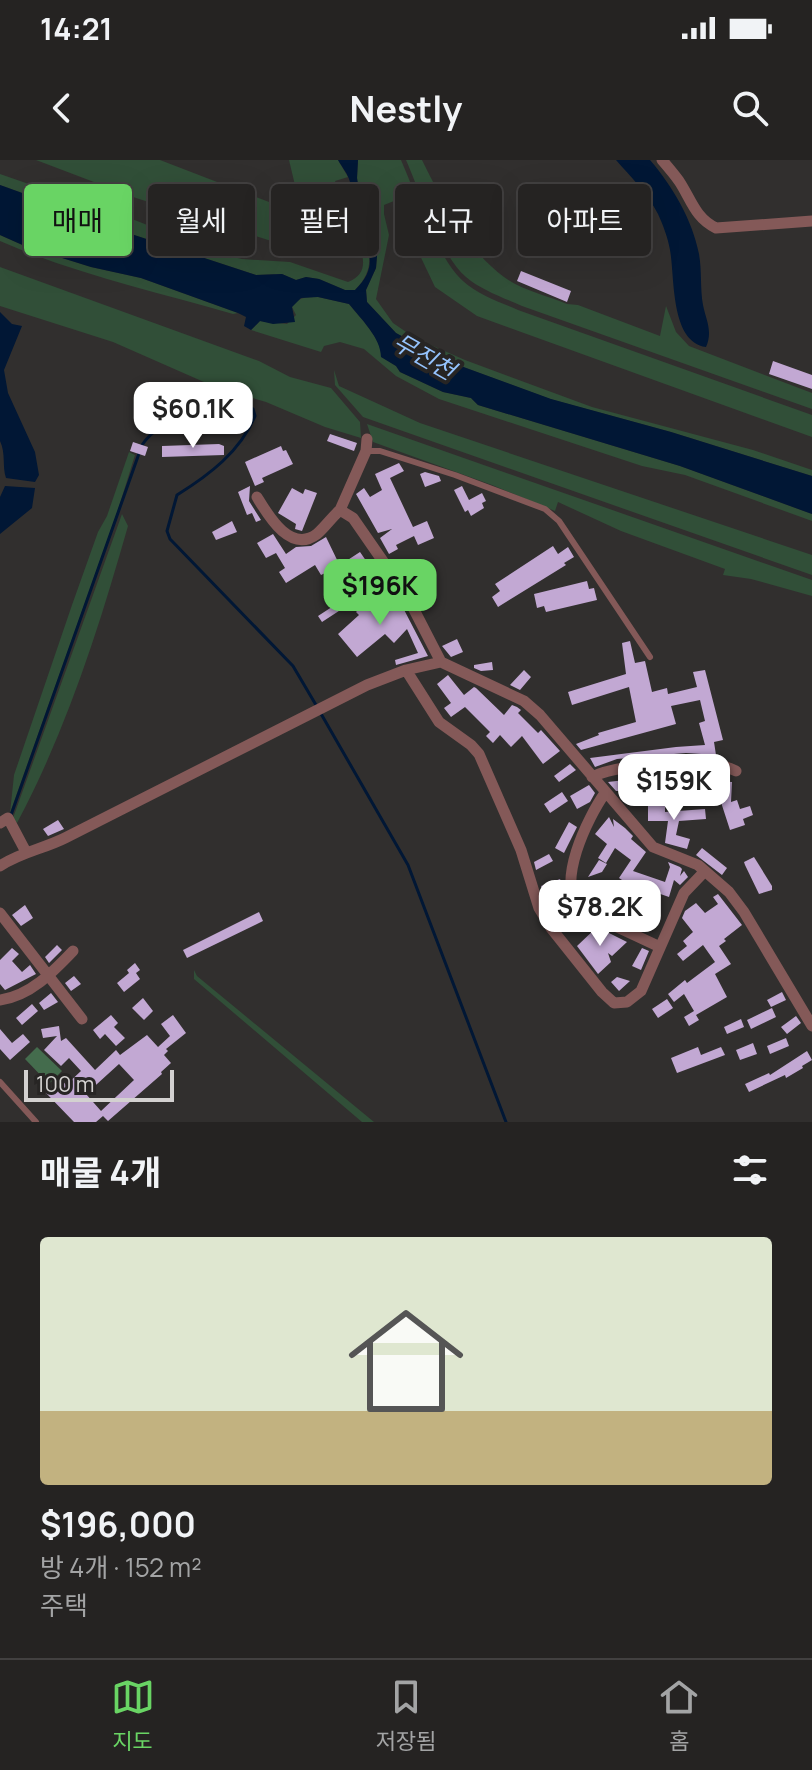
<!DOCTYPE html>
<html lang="ko">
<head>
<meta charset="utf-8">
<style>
  :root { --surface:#252322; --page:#2d2b2a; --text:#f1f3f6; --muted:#a3a4a5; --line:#424040; --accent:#69d464 }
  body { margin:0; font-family:Manrope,"Noto Sans KR",sans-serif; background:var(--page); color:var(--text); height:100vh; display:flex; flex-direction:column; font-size:30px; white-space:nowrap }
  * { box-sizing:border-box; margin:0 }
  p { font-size:26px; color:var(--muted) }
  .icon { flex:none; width:44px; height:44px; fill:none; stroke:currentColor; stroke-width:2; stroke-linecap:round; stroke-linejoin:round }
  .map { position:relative; height:962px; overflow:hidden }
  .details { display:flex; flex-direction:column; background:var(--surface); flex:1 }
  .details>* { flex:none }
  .hud { position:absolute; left:24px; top:24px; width:764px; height:72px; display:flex; gap:16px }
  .scale { position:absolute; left:24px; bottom:20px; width:150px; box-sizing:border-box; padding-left:8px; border:4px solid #d3d1d0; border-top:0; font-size:22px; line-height:28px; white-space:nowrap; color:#d3d1d0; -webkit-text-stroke:6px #272524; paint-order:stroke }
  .price { position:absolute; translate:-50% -68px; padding:0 18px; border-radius:16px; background:#fff; color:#222; font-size:26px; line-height:52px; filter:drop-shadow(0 2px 4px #0008) }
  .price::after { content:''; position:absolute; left:50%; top:48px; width:24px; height:18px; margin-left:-12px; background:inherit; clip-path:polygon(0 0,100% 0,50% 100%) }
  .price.selected { background:var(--accent); color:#111 }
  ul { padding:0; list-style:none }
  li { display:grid; align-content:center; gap:16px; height:424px; padding:0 40px }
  li span { display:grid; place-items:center; height:248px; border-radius:8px; color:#555 }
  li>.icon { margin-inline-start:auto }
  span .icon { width:144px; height:144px; fill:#fffc; stroke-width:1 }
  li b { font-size:34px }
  h2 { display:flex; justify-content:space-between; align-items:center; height:96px; padding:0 40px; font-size:34px }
  .tag { padding:0 28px; border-radius:8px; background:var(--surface); box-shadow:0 8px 32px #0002,0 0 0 2px var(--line); font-size:28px; line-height:72px }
  .tag.selected { background:var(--accent); color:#111 }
  .status { display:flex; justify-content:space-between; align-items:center; height:56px; padding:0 40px; background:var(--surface); direction:ltr }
  .status svg { height:22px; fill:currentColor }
  header { display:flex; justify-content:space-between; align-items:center; height:104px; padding:0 40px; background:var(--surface); font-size:36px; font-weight:700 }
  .dock { display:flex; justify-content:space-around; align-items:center; height:112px; border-top:2px solid var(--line); background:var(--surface); font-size:22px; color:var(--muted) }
  .dock a { display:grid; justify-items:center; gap:4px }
  .dock .selected { color:var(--accent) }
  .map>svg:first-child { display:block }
</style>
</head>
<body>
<div class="status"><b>14:21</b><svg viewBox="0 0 49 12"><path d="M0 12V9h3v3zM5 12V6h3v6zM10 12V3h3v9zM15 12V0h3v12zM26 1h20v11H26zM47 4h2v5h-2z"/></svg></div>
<header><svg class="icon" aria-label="back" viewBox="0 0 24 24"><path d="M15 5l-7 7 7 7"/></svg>Nestly<svg class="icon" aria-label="search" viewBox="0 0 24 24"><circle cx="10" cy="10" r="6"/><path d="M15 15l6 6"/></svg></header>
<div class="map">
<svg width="812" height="962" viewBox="0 0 812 962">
  <rect width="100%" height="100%" fill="#312f2e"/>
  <path fill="#314f38" d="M36,0h124l130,50 9,-8 -10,-42h49l10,17 -13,4 5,12 12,-7c-5,39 39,68 3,104h-10l-26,-11 -13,-2 -10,3 -14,-6 -26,1 -134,-44 -47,-21 -14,-3 -61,-22v-11l92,32 33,3 7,10 89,35 21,5 48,3 58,20c29,-11 9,-41 -1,-60l-19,26 -9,6 -13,-2 -170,-54z
    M358,0h43c14,32 37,99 62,121 15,14 37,21 55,29l294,105v22l-335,-121 -42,-29 -41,-86 -10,4v9l5,21 -13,64 17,24 22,15 50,22 127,47 161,43 59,20v6l-141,-44 -121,-33 -103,-38 -51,-28 -29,-31 -1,-12 10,-22 2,-24 -16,-34 -5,-32z
    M406,0h16c21,42 43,88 82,117 17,13 44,19 63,27l11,1 82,31 6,-30 10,26 13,14 123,47v16l-290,-103c-18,-8 -41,-16 -56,-29 -26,-22 -46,-85 -60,-117z
    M0,75l27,12 64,20 50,11 97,35 -5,1c-79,-23 -158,-40 -233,-73z
    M0,107l259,94 31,16 41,11 29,34 1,16 -36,-11 -59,-25 -53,-16 -100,-44 -113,-36z
    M318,137l31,7c12,15 32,34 33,53l14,9 4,6 43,20 28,6 7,7 202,61 132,48v7l-127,-46 -43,-9 -203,-67 -43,-23 -32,-27 -24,-7 -16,4 -3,6 -70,-22 9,-9 27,3 9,-9 -4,-8c5,-10 15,-10 26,-10z
    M334,210l5,16 81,37 392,132v20l-449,-158 -28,-32z
    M367,264l445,156v16l-61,-17 -28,-4 2,-6 -104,-38 -63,-29 -3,9 -63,-26 -119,-43z
    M129,292l6,3 -18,58 -107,300 4,-38 58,-170 26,-73 9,-16z
    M122,354l6,12c-29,102 -61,203 -111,297l-4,-5z
    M194,810l3,6 177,146h-12l-168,-143z"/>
  <path fill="#446c4d" d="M37,887l25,24 -13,13 -24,-25z"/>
  <path fill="#011735" d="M338,0h20l-1,18 5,32 16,34 -2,24 -10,22 1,12 29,31 51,28 104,38 120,33 141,44v38l-132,-48 -202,-61 -7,-7 -28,-6 -43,-20 -4,-6 -15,-9c0,-19 -20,-38 -32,-53l-31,-7 -17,1 -9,9 3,15 -22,2 -13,-3 -9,9 -7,-4 2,-9 -8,-4 -97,-35 -50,-11 -64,-20 -27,-12v-50l61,22 14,3 47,21 134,44 26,-1 14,6 10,-3 13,2 26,11h10c29,-28 8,-47 -1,-76 -3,-11 -1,-21 -4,-32 -2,-8 -8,-15 -12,-22z
    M616,0h34c23,27 42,59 49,94 3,17 1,34 4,51 3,15 10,26 3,42 -36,-5 -31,-70 -36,-97 -2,-12 -7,-25 -12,-36 -10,-20 -27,-37 -42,-54z
    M0,152l12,12 10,2 -18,44 4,23 27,59 4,23 -4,7 -29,-4c-4,-12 0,-24 -6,-37z
    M5,326l30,2 -3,20 -32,26v-37z"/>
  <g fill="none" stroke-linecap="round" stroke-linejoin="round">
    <path stroke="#011735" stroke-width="3" d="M218,230c2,20 20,13 35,19l2,7c-15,36 -46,59 -78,79l-10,36 3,8 123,127 23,39
      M320,552l88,153 98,257
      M11,655l131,-370c18,-27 52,-29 77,-47"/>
  </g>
  <path fill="#c2a8d3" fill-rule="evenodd" d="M521,111l50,20 -4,11 -50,-21z
    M773,201l39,14v14l-43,-15z
    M330,274l27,9 -3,8 -27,-10z
    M133,282l15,5 -3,9 -15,-5z
    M219,284l5,2v9l-62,2v-11z
    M281,286l2,5 3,-1 7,14 -31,14 2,4 -9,4 -10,-24z
    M399,303l5,8 -14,7 23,49 14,-6 7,17 -16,7 -4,-9 -18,9 2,4 -9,5 -9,-16 12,-9 -14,4 -22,-39 8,-6 6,9 12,-7 -7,-16z
    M425,312l14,4 2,5 -16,6 -5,-13z
    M250,326l-1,15 12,19 -5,2 -4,-9 -5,2 -9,-23z
    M462,326l7,14 13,-7 4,8 -4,2 2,5 -13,8 -3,-6 -3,2 -11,-22z
    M292,328l11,6 2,-5 12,4 -15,38 -7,-2 1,-5 -18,-11z
    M232,361l5,11 -21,8 -4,-8z
    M273,374l13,20 10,-7 15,-1 15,-9 14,29 -19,9 -6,-10 -29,18 -7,-11 6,-4 -9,-15 -10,5 -9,-15z
    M553,386l5,8 10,-7 6,10 -10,6 2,2 -68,42 -6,-10 8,-6 -5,-7z
    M360,392l9,13 4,-3 5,7 -9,6 4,5 -31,22 3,5 -23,15 -4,-6 20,-13 -4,-6 19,-13 -13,-19z
    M587,421l2,8 5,-1 3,12 -51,12 -2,-6 -7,2 -3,-14z
    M379,428l13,15 7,-3 29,56 -32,9 -1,-5 23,-7 -11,-24 -13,14 -9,-9 -28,23 -19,-23 21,-19 -3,-3z
    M457,479l6,13 -12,5 -9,-11z
    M630,481l5,22 10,-2 7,31 15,-4 1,6 29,-7 -4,-15 12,-2 18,70 -9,2 2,13 -30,-2 -36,3 -33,3 -22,8 -5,-9 86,-11 29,-2 -6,-22 6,-2 -5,-21 -29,6 5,18 -95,26 -5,-6 23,-9 -1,-2 38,-11 -7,-35 -57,18 -4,-13 58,-18 -4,-31z
    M492,502l1,8 -12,1 -7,-3v-3z
    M524,510l7,7 -11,13 -10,-5z
    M448,515l16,20 10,-8 2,1 28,27 8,-10 5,2 4,3 -3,3 20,20 3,-3 19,21 -17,13 -21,-28 -11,11 -11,-12 -7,8 -7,-7 4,-4 -25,-25 -14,10 -7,-9 7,-5 -14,-19z
    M570,604l6,6 -17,12 -5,-6z
    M625,620v4l21,-3 42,-1 44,2 -1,20 6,-2 3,9 10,-3 3,9 -10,4 2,6 -15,5 -12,-37h-5v-3l-97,1 -8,-9z
    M589,625l6,8 -5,9 -13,7 -7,-13z
    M562,632l6,9 -18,12 -6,-9z
    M648,644l17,1v7l40,-3 1,10 -27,2 -3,14 14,4 -3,10 -22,-6 3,-22h-20z
    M609,657l5,10 -1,-8 12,9 8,8 -2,3 15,13 -13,19 32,11 5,-15 -2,-5 12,5 2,2 -2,7 4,-5 4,6 -8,8 -6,-5 -5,17 -29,-10 -7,38 -12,-5 10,-34 -12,-8 12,-18 -16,-12 -9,15 -8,-5 9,-14 -12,-10z
    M58,660l6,9 -16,7 -5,-7z
    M569,662l8,5 -13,26 -9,-5z
    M702,688l25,20 -5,7 -26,-20z
    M549,694l4,7 -17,9 -2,-8z
    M754,697l18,29v4l-13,4 -14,-29 -1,-3z
    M599,700l8,4 -5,8 -14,5z
    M560,719l3,8 -19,8 -3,-9z
    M594,722l5,16 -13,4 -5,-8 7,-2 -2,-4z
    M718,734l24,31 -18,14 2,2 -7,5 12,18 -16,10 12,23 -31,18 3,5 -10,6 -5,-9 10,-6 -10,-17 -10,8 -6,-8 17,-14 2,3 28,-21 -12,-17 -20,16 -6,-7 10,-8 -4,-5 10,-9 -11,-14 3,-7 11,-8 9,10 13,-9 -5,-7z
    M566,743l6,9 -14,11 -6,-9z
    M25,745l8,13 -12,8 -9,-11z
    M259,752l4,9 -76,37 -4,-8z
    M597,767l30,15 -15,14 -4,-3 3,9 -13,12 -21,-28z
    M57,785l5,5 -13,13 -4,-6z
    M12,788l7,6 -7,7 10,11 8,-7 6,9 -31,16 -5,-6v-24z
    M642,788l7,3 -8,19 -9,-4z
    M135,803l5,7 -4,3 4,6 -16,13 -7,-9 12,-10 -2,-3z
    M74,816l7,8 -10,7 -6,-8z
    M617,817l13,4 -11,10 -8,-9z
    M782,832l4,8 -15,7 -4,-7z
    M51,833l7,9 -14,8 -5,-7z
    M143,838l10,13 -9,9 -12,-12z
    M667,839l6,9 -15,10 -6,-9z
    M32,844l6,7 -16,14 -6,-7z
    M772,848l4,9 -25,12 -4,-9z
    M111,855l7,8 -4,4 11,11 -9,8 -11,-12 -5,5 -7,-9z
    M173,855l13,18 -20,16 2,2 -4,4 7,8 -10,9 1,2 -54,47 -5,-5 -7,6h-22l-28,-29 15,-14 5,6 15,-14 -12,-13 -8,8 -17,-16 13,-14 -14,2 -2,-9 18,-3 2,15 5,-3 29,32 21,-20 4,5 27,-20 11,12 12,-11 -9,-12zM119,904l15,16 -33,31 -15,-17z
    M796,856l5,7 -14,11 -6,-7z
    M741,859l3,8 -17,7 -3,-7z
    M0,869l12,14 11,-9 7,8 -20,18 -10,-11z
    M786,878l3,8 -19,8 -3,-8z
    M753,883l4,11 -17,6 -4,-10z
    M698,887l3,8 20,-8 4,8 -48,18 -6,-15z
    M807,891l5,9 -10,6 1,2 -17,10 -1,-3 -36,17 -4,-8 24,-11 1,2z"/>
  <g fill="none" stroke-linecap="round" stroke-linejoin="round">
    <path stroke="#845958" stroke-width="6" d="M366,291h14l75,24 90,34 14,12 91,136
      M0,922l36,40"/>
    <path stroke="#845958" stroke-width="11" d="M662,0c6,7 12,14 17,21 12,18 16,37 37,47l96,-7
      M257,337c11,18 33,57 60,37 8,-7 15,-17 23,-24l13,8 54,78 34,66
      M340,350l26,-59 1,-12
      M406,510l33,52 32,23 8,9 42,96 18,58 12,20 51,64 12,11 13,-1 14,-11 43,-98 21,-22
      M592,617c21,-11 96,-19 120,-14 8,1 17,5 24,8
      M605,633c-17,24 -51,92 -24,117l79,37
      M0,663l8,-5 18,34
      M0,706c21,-14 43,-17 65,-28l302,-153 39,-15 35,-8 83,39 16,14 113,132 45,18 31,27 15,20 68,114
      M0,753l82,106
      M0,840c30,-4 53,-28 73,-49"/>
  </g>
  <g text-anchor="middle" stroke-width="8" stroke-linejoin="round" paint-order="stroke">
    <g font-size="24" font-style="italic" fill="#95c3fd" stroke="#272524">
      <text transform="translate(424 197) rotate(30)" y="8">무진천</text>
    </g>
  </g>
</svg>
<div class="scale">100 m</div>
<b class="price" style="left:193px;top:290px">$60.1K</b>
<b class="price selected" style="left:380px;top:467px">$196K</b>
<b class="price" style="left:674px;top:662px">$159K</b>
<b class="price" style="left:600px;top:788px">$78.2K</b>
<div class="hud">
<a class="tag selected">매매</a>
<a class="tag">월세</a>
<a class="tag">필터</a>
<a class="tag">신규</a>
<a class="tag">아파트</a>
</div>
</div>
<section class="details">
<h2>매물 4개<svg class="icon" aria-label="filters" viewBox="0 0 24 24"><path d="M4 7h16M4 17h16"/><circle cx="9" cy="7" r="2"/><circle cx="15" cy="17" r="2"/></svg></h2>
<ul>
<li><span style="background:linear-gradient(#dfe7d0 70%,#c2b280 0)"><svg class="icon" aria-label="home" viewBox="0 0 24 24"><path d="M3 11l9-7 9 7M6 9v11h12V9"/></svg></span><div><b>$196,000</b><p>방 4개 · 152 m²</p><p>주택</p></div></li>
</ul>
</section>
<nav class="dock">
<a class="selected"><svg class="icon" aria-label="map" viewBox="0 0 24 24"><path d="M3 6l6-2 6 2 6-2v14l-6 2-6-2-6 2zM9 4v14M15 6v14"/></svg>지도</a>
<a><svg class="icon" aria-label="saved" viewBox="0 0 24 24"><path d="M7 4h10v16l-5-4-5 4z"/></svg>저장됨</a>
<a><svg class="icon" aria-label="home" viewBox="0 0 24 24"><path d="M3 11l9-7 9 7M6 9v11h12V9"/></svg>홈</a>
</nav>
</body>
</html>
